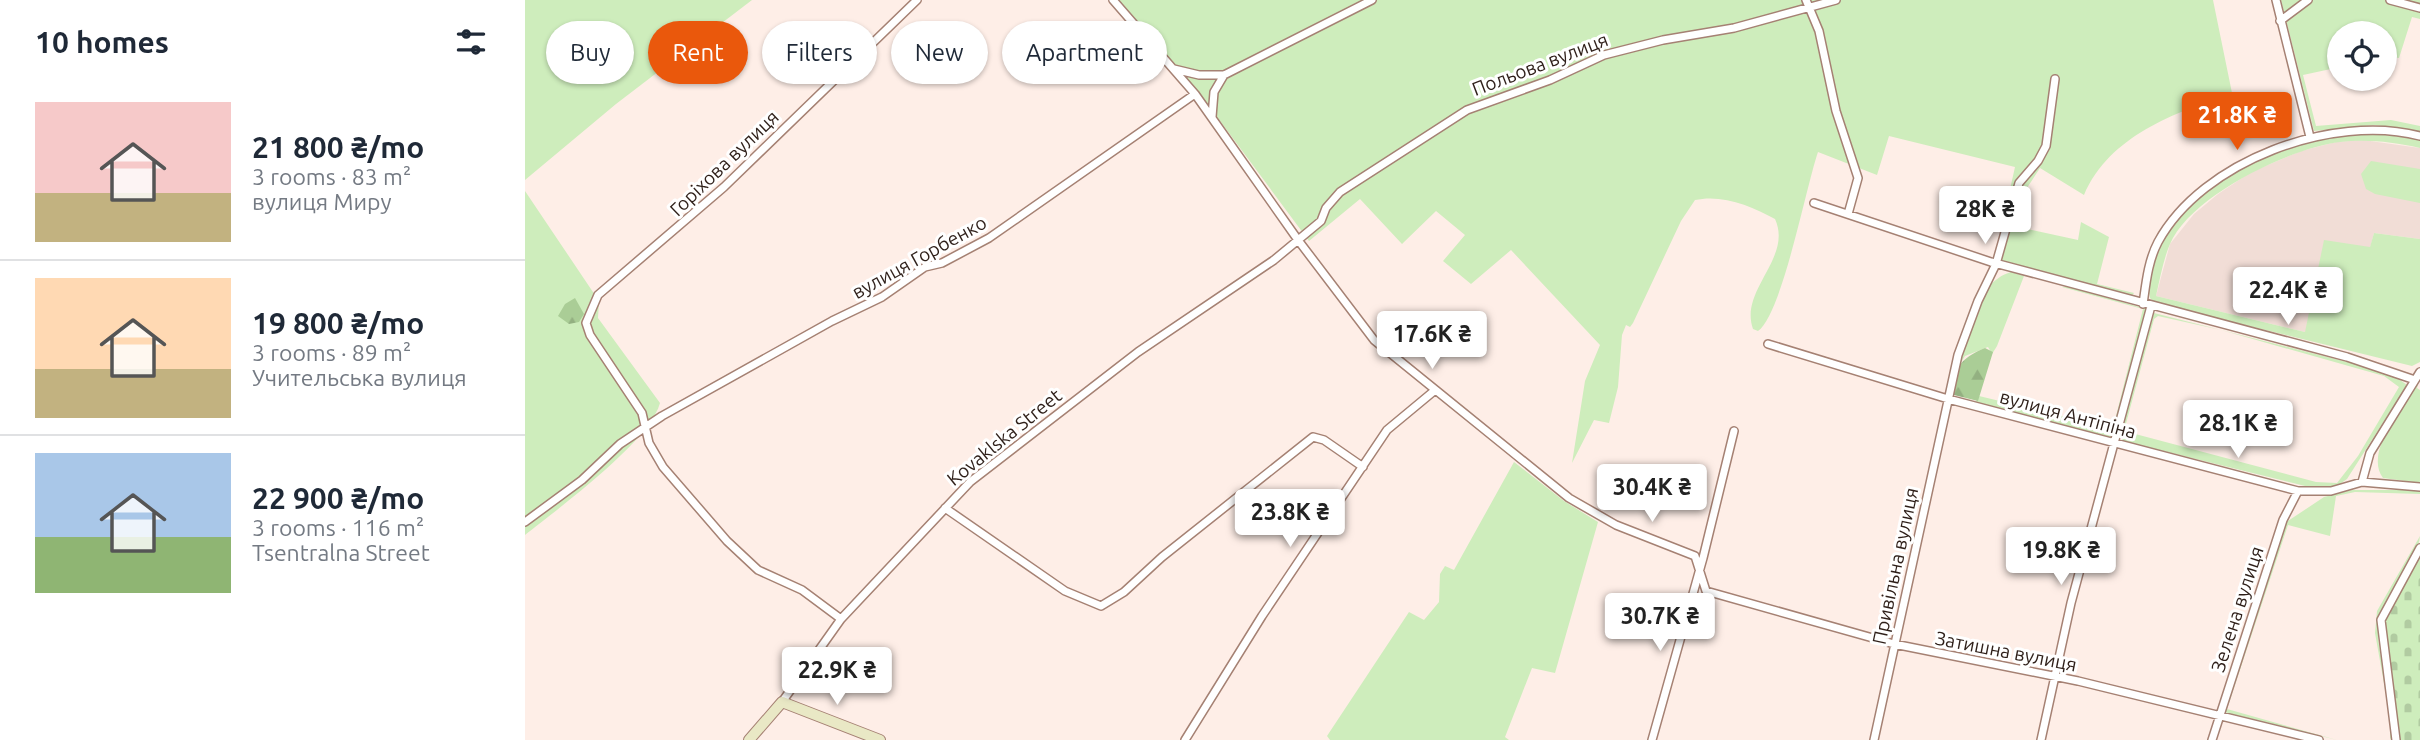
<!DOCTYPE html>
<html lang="en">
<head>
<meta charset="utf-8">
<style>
  :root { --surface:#fff; --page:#f6f6f7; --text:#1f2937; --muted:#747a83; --line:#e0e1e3; --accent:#ea580c }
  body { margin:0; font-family:Ubuntu,sans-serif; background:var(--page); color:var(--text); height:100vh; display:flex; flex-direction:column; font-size:26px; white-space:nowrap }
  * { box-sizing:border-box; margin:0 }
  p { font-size:23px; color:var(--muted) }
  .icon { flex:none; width:38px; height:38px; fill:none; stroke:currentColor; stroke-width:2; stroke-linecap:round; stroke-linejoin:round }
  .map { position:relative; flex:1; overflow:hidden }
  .sheet { display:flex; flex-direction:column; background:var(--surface); width:525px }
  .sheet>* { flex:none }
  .top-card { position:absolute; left:21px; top:21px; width:665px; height:63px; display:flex; gap:14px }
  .controls { position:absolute; left:1802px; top:21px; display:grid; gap:14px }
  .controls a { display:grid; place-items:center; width:70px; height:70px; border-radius:50%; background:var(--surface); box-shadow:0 2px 5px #0004; font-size:35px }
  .price { position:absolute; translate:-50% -60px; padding:0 16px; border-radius:7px; background:#fff; color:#222; font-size:23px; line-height:46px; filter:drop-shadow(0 2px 4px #0008) }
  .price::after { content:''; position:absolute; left:50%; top:42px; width:21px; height:16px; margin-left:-10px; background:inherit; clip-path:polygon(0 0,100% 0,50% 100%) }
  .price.on { background:var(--accent); color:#fff }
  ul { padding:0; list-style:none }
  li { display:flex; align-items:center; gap:21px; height:175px; padding:0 35px }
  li+li { border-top:2px solid var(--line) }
  li span { display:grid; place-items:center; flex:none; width:196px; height:140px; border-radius:0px; color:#555 }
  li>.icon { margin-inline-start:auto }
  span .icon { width:84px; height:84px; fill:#fffc; stroke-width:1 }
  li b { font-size:30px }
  h2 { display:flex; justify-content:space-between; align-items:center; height:84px; padding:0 35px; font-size:30px }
  .chip { padding:0 24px; border-radius:32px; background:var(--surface); box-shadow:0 2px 5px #0004; font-size:24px; line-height:63px }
  .chip.on { background:var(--accent); color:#fff }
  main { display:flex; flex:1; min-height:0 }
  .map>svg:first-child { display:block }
</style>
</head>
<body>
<main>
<section class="sheet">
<h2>10 homes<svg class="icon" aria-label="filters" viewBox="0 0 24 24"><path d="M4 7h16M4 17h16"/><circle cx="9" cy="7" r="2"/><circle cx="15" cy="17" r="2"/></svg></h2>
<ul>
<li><span style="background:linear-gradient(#f6c9c9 65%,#c2b280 0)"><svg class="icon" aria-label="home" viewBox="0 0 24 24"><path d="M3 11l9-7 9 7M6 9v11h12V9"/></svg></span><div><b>21 800 ₴/mo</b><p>3 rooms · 83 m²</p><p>вулиця Миру</p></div></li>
<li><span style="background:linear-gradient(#ffd9b3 65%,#c2b280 0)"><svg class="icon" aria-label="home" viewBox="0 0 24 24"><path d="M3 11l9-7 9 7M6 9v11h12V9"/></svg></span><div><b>19 800 ₴/mo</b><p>3 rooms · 89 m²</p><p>Учительська вулиця</p></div></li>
<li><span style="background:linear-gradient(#a9c7e8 60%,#8fb573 0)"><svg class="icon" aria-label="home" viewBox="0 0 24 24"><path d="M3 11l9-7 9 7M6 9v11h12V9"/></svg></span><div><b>22 900 ₴/mo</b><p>3 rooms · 116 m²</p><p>Tsentralna Street</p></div></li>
</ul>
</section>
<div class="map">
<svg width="1895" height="740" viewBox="0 0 1895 740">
  <defs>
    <pattern id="forest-firs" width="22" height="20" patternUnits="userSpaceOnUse" patternTransform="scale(1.75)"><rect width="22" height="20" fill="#aacd96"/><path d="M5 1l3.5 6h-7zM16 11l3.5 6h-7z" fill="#93b081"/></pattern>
    <pattern id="cemetery-stones" width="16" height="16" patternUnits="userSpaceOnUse" patternTransform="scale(1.75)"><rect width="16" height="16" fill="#ceedbc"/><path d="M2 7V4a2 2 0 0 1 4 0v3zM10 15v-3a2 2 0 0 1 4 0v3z" fill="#b1cba1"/></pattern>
  </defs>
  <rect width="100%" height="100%" fill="#feeee7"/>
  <path fill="#f1ddd6" d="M1838,140l57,8v91l-46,-6 -4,15 -65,84 -149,-36 14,-52 24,-30 24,-20 33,-22 50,-21 35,-9z"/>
  <path fill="#ceedbc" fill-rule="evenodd" d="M0,0h227l-136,104 -91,76z
    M594,0h1094l19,93c-57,20 -122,42 -148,102l-44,-27 -19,29 -7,29 64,14 3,-18 28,15 -12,47 37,9 -4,5 -122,-33 -13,-9 20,-89 -126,-31 -12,39 -59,-23c-12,35 -36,162 -60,179l-5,-2c-14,-39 40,-71 22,-110 -23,-13 -53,-25 -80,-19l-14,21 -48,102 -3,4 -4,-2 -4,10 -4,52 -9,36 -15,-3 -22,43 13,-82 15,-36 -89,-95 -40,34 -28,-23 22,-26 -29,-24 -34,33 -42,-45 -51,42 -112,-151z
    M1756,0h139v19l-8,-2 -13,41 -14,-2v-23h-45v34l-37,8 13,51 75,-6 29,6v6l-45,-7 -61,6z
    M1842,133l53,6v9c-27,-6 -53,-9 -80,-6 -50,6 -150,54 -170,102 -7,16 -10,35 -14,52l149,36 19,-92 46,7 4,-14 46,6v123l-8,4 -257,-63 -5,-5c-3,-15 0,-27 6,-41 30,-78 133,-119 211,-124z
    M1846,161l49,8v34l-45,-9 -9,-5 -5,-15z
    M0,191l74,110 -1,17 62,85c-10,38 -101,105 -135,132z
    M1486,272l13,4 -27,70 -5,8 -4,-7 -23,9 -7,11c11,-32 16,-84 53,-95z
    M1542,286l79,23 -33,129 -138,-35 4,-7 134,32 30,-119 -81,-22z
    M1629,313l221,56 21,8 11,8 -60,94 -10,7 -16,4 -198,-49 -2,-9zM1633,316l63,14 163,46 15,11 -41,69 -21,27 -21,-1 -192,-51 30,-112z
    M1895,378l-3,10 3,2v93l-37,-5c-20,-26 23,-77 37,-100z
    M989,462l50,39 34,21 -43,151 -23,-5 -27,69 4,3h-179l-3,-4 82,-124 15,8 15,-18 1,-28 5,-8 9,4z
    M1827,490h68v4l-65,-2 -19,4 -6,40 -42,-11 -61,184 110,31 -113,-28 61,-189 39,-26z
    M1895,536c-1,23 -40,61 -42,93 -2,27 24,90 12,111v-23l-15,-84 2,-22z"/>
  <path fill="url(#forest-firs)" d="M50,298l9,16 -5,8 -10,2 -11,-8 7,-12z
    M1460,348l8,4 -15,49 -24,-6c-4,-26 9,-38 31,-47z"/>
  <path fill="url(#cemetery-stones)" d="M1895,554v186h-21l-15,-119z"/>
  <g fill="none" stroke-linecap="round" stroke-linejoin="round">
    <defs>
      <path id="street" d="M588,0l82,94 103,146 76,100 195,158 47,27 79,31 11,35 188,53 184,37 241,59
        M1281,0l13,31 17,80 22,67 -10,36
        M1751,0l34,137
        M1865,0l30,8
        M1755,21l28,-21
        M649,69l25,6h25l148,-75
        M687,117l2,-25 10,-17
        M1289,203l177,59 356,95 68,23
        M1618,304c3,-21 5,-43 15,-62 44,-81 175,-129 262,-106
        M1243,344l180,55 350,92h33l31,-9 58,5
        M1837,482l8,-29 50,-81
        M420,508l120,83 36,15 23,-14 38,-35 151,-120 11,3 39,27
        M0,522l57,-42 38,-36 42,-28 170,-95 50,-24 43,-30 17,-4 47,-25 206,-144
        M316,619l-39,-29 -44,-20 -31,-29 -64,-74 -14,-24 -7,-30 -52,-78 -4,-12 12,-28 126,-108 193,-187
        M257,702l59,-83 129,-137 168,-130 136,-92 47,-39 5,-13 14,-16 127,-82 83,-30 54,-25 59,-15 71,-12 102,-28
        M660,740l77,-124 125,-186 47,-39
        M1127,740l51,-182 31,-127
        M1349,740l84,-385 20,-54 18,-37 23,-81 19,-22 8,-15 9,-67
        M1516,740l30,-137 80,-297
        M1687,740l71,-220 15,-29
        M1871,740l-15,-120 39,-72"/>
      <path id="secondary" d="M224,740l33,-38 98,38"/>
    </defs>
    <use href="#street" stroke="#a58173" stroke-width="10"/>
    <use href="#secondary" stroke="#a58173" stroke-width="12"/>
    <use href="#street" stroke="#fff" stroke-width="7"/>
    <use href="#secondary" stroke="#e9e8c5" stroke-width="10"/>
  </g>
  <g text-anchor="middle" stroke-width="6" stroke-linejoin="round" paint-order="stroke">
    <g font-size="19" fill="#2e1f19" stroke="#fff">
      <text transform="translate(1015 64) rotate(-21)" y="7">Польова вулиця</text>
      <text transform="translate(199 163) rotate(-44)" y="7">Горіхова вулиця</text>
      <text transform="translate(394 257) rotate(-29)" y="7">вулиця Горбенко</text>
      <text transform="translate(1543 414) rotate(15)" y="7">вулиця Антіпіна</text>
      <text transform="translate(479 437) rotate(-39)" y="7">Kovaklska Street</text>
      <text transform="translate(1370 566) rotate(-78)" y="7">Привільна вулиця</text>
      <text transform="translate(1712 609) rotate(-72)" y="7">Зелена вулиця</text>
      <text transform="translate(1481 651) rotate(11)" y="7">Затишна вулиця</text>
    </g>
  </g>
</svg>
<div class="controls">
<a><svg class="icon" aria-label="locate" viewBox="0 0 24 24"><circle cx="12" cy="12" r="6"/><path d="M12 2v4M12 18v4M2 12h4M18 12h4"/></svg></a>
</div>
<b class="price on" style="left:1712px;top:152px">21.8K ₴</b>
<b class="price" style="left:1460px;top:246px">28K ₴</b>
<b class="price" style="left:1763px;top:327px">22.4K ₴</b>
<b class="price" style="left:907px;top:371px">17.6K ₴</b>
<b class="price" style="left:1713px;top:460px">28.1K ₴</b>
<b class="price" style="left:1127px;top:524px">30.4K ₴</b>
<b class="price" style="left:765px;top:549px">23.8K ₴</b>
<b class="price" style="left:1536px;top:587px">19.8K ₴</b>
<b class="price" style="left:1135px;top:653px">30.7K ₴</b>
<b class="price" style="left:312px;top:707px">22.9K ₴</b>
<div class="top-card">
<a class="chip">Buy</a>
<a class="chip on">Rent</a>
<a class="chip">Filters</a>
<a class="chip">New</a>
<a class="chip">Apartment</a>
</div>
</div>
</main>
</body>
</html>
